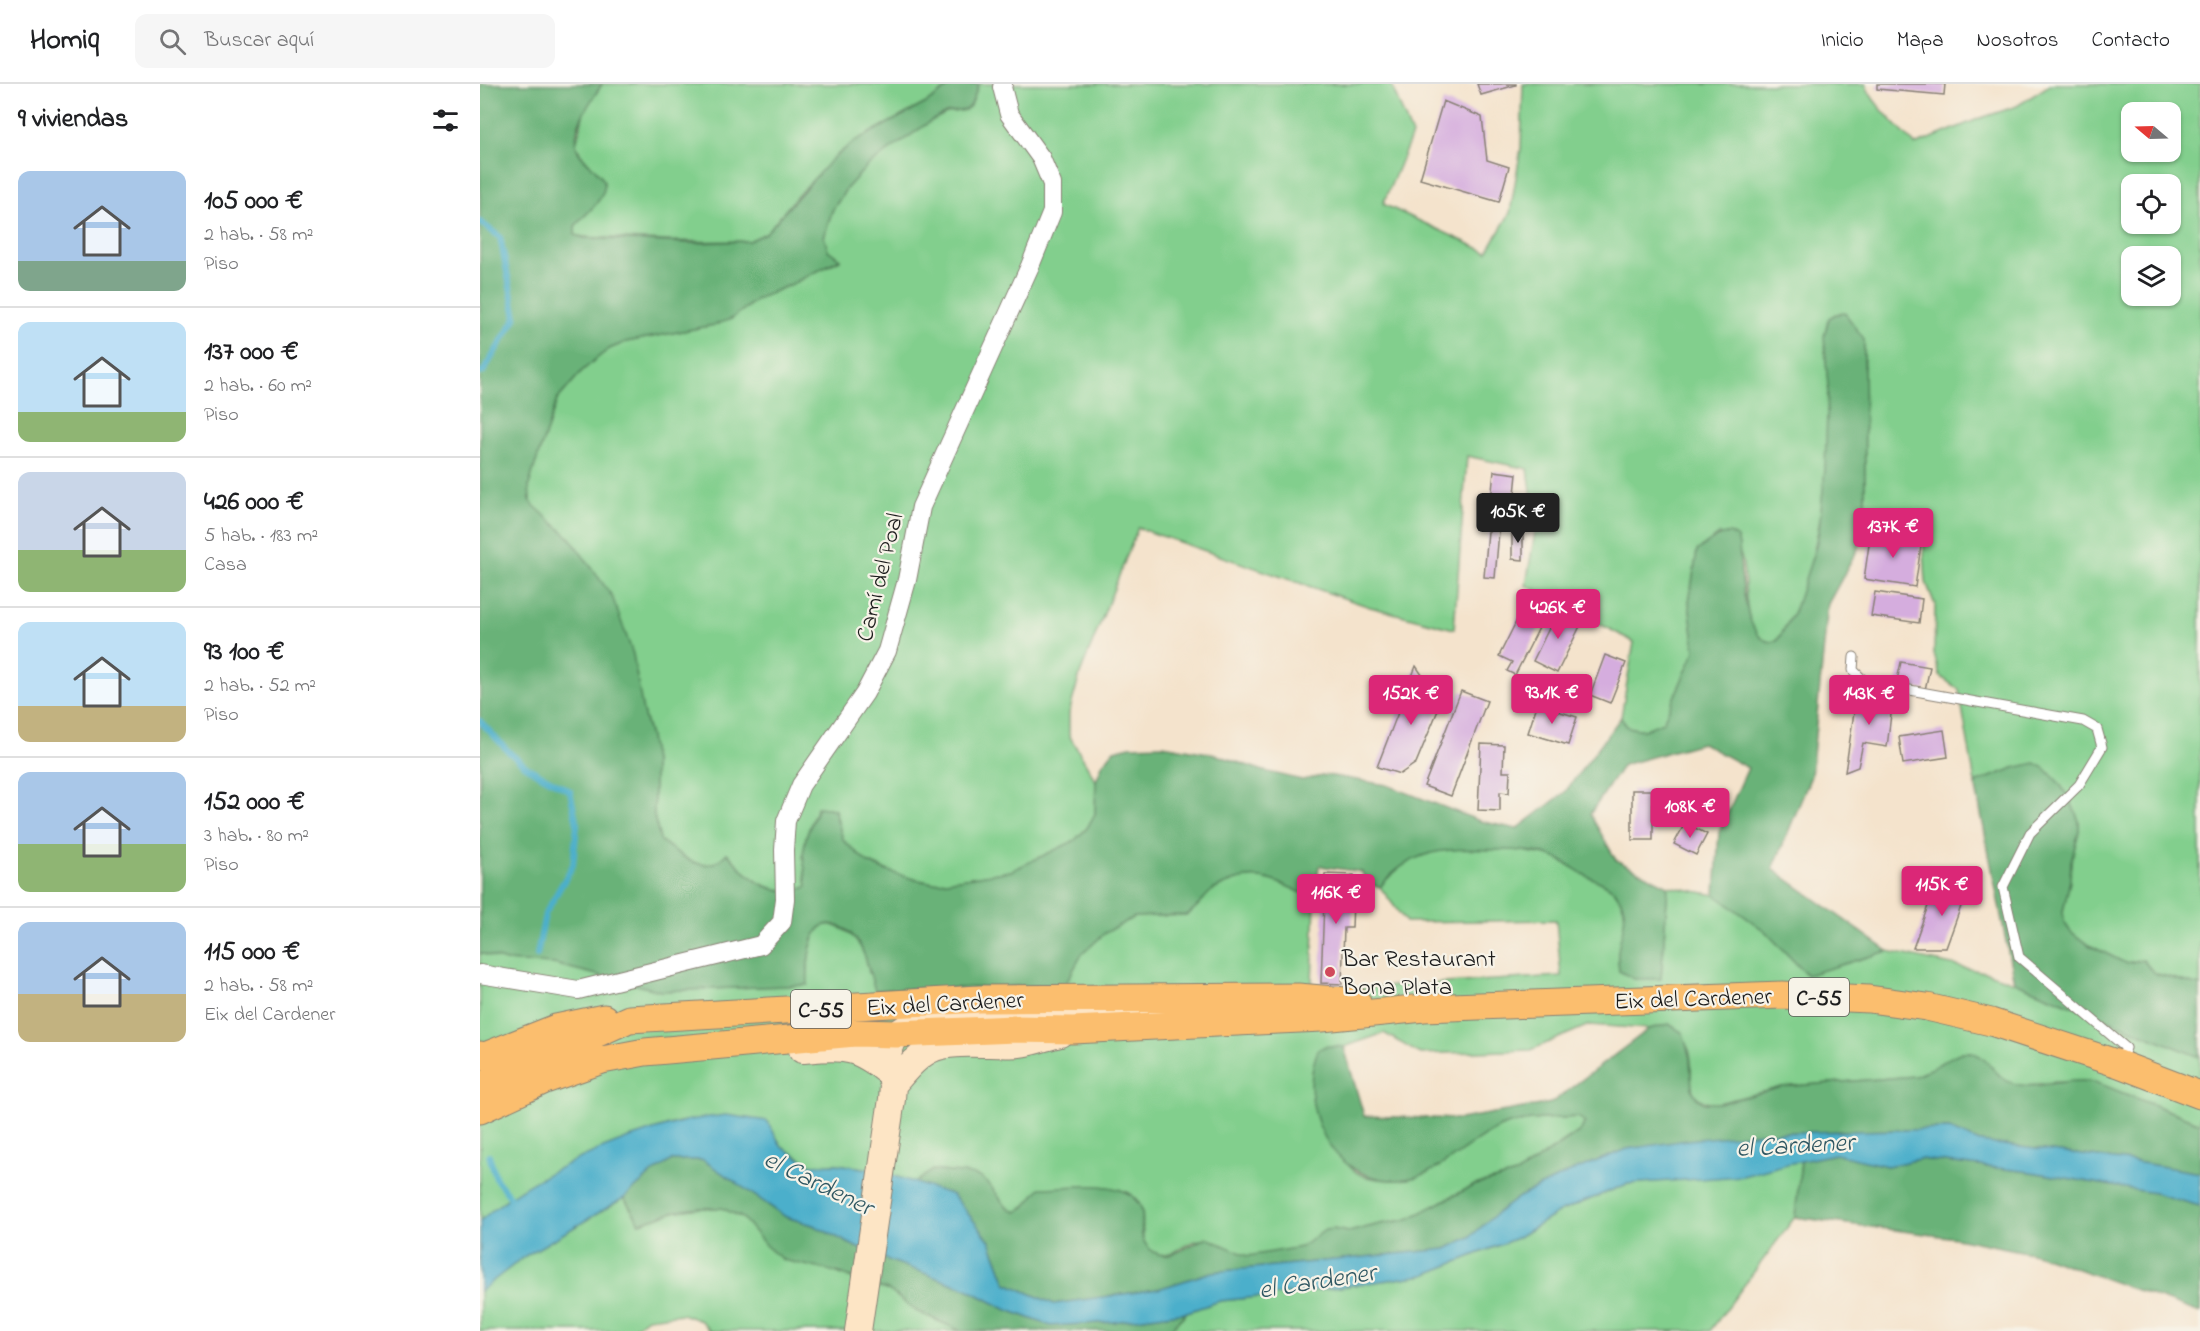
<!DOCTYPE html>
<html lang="es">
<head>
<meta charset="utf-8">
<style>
  :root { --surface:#fff; --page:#f6f6f6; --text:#202124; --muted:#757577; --line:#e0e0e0; --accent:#db2777 }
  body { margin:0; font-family:"Indie Flower",sans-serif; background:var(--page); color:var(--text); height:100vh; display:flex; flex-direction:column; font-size:22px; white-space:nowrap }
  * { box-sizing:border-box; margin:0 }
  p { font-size:20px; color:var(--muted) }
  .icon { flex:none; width:33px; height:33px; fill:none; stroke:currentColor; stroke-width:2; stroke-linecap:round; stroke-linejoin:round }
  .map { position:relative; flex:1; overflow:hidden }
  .drawer { display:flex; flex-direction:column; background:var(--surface); width:480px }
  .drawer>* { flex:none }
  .needle { width:39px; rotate:289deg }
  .buttons { position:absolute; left:1641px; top:18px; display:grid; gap:12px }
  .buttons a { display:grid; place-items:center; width:60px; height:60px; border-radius:12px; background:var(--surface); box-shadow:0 2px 4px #0004; font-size:30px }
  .price { position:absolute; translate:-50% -51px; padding:0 14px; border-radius:6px; background:var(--accent); color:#fff; font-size:20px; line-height:39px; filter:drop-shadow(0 2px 3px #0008) }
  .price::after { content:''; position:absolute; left:50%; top:36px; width:18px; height:14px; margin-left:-9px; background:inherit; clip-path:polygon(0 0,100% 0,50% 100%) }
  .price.on { background:#222; color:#fff }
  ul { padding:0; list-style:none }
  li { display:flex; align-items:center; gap:18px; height:150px; padding:0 18px }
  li+li { border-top:2px solid var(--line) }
  li span { display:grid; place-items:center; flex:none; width:168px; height:120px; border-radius:12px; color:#555 }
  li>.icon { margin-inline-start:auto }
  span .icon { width:72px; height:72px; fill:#fffc; stroke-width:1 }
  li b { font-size:26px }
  h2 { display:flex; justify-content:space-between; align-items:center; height:72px; padding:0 18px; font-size:26px }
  header { display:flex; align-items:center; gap:36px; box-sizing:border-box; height:84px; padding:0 30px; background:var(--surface); border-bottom:2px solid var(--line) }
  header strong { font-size:28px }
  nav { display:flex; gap:33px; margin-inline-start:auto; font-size:21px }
  .search { width:420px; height:54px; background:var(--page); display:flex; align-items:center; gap:15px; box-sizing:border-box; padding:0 21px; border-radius:12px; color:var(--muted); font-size:22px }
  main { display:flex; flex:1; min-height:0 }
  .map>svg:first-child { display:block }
</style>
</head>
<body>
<header>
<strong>Homiq</strong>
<div class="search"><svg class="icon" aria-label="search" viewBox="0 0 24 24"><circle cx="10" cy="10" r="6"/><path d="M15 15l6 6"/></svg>Buscar aquí</div>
<nav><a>Inicio</a><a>Mapa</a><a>Nosotros</a><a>Contacto</a></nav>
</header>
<main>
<section class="drawer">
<h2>9 viviendas<svg class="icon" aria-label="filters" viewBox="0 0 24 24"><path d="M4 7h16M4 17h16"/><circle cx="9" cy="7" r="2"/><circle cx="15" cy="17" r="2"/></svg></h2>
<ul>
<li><span style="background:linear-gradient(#a9c7e8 75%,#7fa58c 0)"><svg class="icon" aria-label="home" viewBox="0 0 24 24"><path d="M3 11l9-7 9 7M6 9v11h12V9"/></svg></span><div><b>105 000 €</b><p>2 hab. · 58 m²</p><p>Piso</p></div></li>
<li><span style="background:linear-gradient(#bfe0f5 75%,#8fb573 0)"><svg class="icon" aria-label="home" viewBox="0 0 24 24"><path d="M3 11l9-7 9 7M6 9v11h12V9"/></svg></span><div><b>137 000 €</b><p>2 hab. · 60 m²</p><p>Piso</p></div></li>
<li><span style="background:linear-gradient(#c9d6e8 65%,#8fb573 0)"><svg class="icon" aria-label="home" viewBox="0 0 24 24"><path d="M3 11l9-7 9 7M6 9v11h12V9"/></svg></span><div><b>426 000 €</b><p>5 hab. · 183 m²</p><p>Casa</p></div></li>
<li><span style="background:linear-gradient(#bfe0f5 70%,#c2b280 0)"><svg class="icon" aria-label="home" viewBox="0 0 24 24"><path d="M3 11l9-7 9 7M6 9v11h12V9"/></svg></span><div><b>93 100 €</b><p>2 hab. · 52 m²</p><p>Piso</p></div></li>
<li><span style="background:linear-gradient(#a9c7e8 60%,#8fb573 0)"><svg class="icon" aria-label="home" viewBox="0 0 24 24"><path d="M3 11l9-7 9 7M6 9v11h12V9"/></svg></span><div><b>152 000 €</b><p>3 hab. · 80 m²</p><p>Piso</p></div></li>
<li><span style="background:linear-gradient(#a9c7e8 60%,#c2b280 0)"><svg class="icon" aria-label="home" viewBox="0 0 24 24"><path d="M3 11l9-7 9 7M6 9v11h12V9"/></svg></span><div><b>115 000 €</b><p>2 hab. · 58 m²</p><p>Eix del Cardener</p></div></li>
</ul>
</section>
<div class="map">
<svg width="1720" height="1247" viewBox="0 0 1720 1247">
  <rect width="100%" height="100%" fill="#f7f3e8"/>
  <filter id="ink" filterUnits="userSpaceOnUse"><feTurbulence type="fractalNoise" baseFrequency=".0167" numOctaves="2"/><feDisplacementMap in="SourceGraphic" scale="12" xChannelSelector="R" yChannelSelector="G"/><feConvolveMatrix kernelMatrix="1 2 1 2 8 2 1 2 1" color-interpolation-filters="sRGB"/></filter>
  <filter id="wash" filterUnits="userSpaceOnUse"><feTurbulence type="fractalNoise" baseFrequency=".008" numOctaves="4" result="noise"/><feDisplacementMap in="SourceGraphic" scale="24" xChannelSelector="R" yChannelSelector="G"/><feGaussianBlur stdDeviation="1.35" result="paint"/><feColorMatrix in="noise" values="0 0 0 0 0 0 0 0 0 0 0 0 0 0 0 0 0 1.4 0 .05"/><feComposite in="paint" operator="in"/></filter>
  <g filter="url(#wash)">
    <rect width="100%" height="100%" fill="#f4e3cc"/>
    <path fill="#82cf8d" stroke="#4f7654" stroke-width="1.5" fill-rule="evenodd" d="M122,0h351l-27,19 -71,38 -17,13 -41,42 -31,37 -17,8c-46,1 -91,1 -137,-3 -13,-1 -25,1 -37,-3v-9l20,-21 9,-16 -1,-9 -23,-27 -4,-9 9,-36z
      M499,0h412l21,51 -29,69 104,48 23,-39 11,-65 2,-64h343c3,17 36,46 49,61l63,-26 39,-13 34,-22h149v902l-46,-13 -11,-13 -18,3 -38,-19 -17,-13 -6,-9 -1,-11 7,-30 1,-20 8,-30v-10l-8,-19 -18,-25 -39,-9 -39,15 -16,-93 -19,-14 -6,-22 1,-49 -9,-23 -3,-45 -53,-10 -5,-24 -1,-164 -28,-25 -7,4c-9,21 -1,45 -1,68 2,77 -6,191 -51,255 -40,10 -27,-68 -37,-87 -3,-7 -14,-14 -20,-20l-23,17 -8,51 6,49 -32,71 -19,8 -17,-3 -6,-10 13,-75 -108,-57 10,-59 -8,-57 -61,-13 -13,173 -84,-22 -232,-79 -58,146 -11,39v22l27,46 -1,33 -8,14 -13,13 -63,30 -78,12 -32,-7 -34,-14 -24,-22 -8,-31 -18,-2 -11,30 -3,17 4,34c-38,9 -56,-8 -80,-35 -3,3 -7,7 -11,10 -19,9 -42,-13 -56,-23l-6,-24v-55l-4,-24 -7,-25 -101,-197 -12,-13 -1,-17 5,-17 23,-68 25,-29 14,-12 13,-10 17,-7 88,-17 17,-6 28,-21 33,-14 48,-24 -12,-10 -4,-13 8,-26 14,-22 21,-23 64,-45 15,-8 19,-3 6,-5zM1652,28h38v40h-38zM1652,100h38v40h-38zM1652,172h38v40h-38z
      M989,764l41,1 42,7 61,33 9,13 3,8 -1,17 -6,26 1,18 42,7 7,-92 47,9 50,36 42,44 81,-24 100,22 26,9 186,75v66l-105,-41h-40l-34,4 -10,-3 -8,-3 -23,-24 -8,-4h-10l-24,14 -23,10 -133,11 -68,17c-35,-6 -17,-30 -25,-54 -3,-9 -14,-19 -20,-26l-20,5 -60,-4 -58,25 -111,4 -36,-21 -40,14 -9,-1 -22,21c-5,30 3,63 24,85 5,6 12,15 19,20 11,7 27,8 40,8 44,-3 67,-37 105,-53 23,-9 53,-8 77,-10l7,4 -4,9 -65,44 -41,11 -25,12 -36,21 -34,6 -31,8 -16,-3c-11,6 -21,14 -32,18 -6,3 -48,9 -54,9 -16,-2 -27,-17 -47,-16 -16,1 -28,22 -46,12 -17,-9 -9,-26 -12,-41 -7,-38 -82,-21 -107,-17l-11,14 -8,4 -8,-3 -50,-36 -25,-3 -18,13 -39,-13 -39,-6 -26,1 -29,-18 -15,-26c-27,0 -55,-3 -82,0 -10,1 -21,6 -31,9 -57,18 -130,50 -174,91v-268l26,8 48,3 107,27 146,-6c1,-17 0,-34 9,-51 4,-8 11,-11 19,-8 21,6 31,26 34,47l196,12 17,-31 23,-21 29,-16 52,-2c12,-6 18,-19 27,-25 44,-24 61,-9 102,9l-3,85 52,4 197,-12 -5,-56 -150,2 -26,-35c24,-30 52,-38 89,-39z
      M1321,1077l-6,56 -85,114h-541l18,-19 33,-11 77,-8 127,-18 93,-37 42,-26 68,-28 56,-5z
      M144,1114l16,25 37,-12 23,-3h22l21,10 29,33 118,40 26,20 45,20h-251l-9,-10 -19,-7 -35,4 -17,13h-150v-40l2,-2 43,-33z"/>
    <path fill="#69b278" stroke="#42674a" stroke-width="1.5" d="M0,0h122c-11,19 -26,34 -26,59 0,19 32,27 28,46 -3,14 -20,26 -29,37v9l9,3 107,5 58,-2 17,-8 63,-71 26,-21 71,-38 27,-19h26l-8,21 -6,5 -19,3 -15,8 -64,45 -21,23 -14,22 -8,26 4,13 12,9 -48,25 -33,14 -28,21 -17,6 -88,17 -17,7 -13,10 -14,12 -25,29 -23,68 -5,17 1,17 40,36 42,58 21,58 10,58 7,25 4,24v55l6,24c14,10 37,32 56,22 4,-2 8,-6 11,-9 24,27 42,45 80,34l-4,-33 3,-17 12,-30 16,2 9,31 24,22 17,8 33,10 16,3 78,-12 63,-30 13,-13 8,-14 1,-33 6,-16 12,-15 16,-4 33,-1 51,9 50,17 38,9 25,-5 60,10 93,36 37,8 48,-37 56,-75 6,10 17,3 19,-8 32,-71 -6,-49 8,-51c11,-8 19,-16 33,-18l7,5 2,7c2,23 4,105 38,96l17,-29 22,-66 3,-16 6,-61 3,-83 -4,-50 5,-18 7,-4 9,-1 19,26 1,164 5,24 -42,77 -17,172 -38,93 115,82 -81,24 -42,-44 -50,-36 4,-63 29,-64 -46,-25 -79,22 -33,49 26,46 52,26 -7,93h-27l-15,-8c0,-6 -2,-12 -1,-18 1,-19 13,-35 2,-54 -8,-15 -22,-17 -37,-25 -10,-6 -21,-14 -32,-18 -15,-5 -34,-6 -50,-6 -49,-1 -87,-5 -121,37l-14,-3 -4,-12 -43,-6 -4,33c-41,-18 -59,-33 -102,-9 -9,6 -15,19 -27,25l-52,2 -29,16 -23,21 -17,31 -190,5c-6,-17 -8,-35 -18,-49 -6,-9 -12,-13 -22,-16 -27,-8 -28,44 -27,60l-147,6 -107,-27 -48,-3 -26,-8z
      M1555,679l10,5 15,16 11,18 8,19v10l-8,30 -1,20 -7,30 1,11 6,9 17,13 38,19 18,-3 11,13 46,13v71l-186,-75 -39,-199 39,-15z
      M1189,940l14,9 7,25 2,32 5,8 7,5h18l60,-16 133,-11c15,-4 39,-24 49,-24 22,-2 29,25 48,31 24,8 51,-5 77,-2 12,2 23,8 34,12 26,10 51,20 77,30v50l-70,-12 -150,-19 -31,-13 -185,4 -137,16 -55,22 -53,26 -23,17 -26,23 -24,12 -234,23 -54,17 -104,15 -48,-21 -16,-42 -75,-58 18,-13c16,4 36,0 50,9 14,10 17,27 33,33l8,-4 16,-20c27,0 69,-9 92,8 4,4 9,9 10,15 1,8 -1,16 0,24 2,12 14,22 27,20 13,-3 25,-13 38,-17l41,18 53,-9 24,-17 8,-1 16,3 31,-8 26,-4 69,-35 41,-11 59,-39 6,-5 4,-8 -7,-5c-24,2 -54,1 -77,10 -25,11 -46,32 -70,44 -40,21 -89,4 -108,-37 -13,-26 -16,-57 -5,-84l7,-4 19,1 20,69 96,3 91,-16 98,-74z
      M1356,1070l51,12 33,-7 111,13 123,21 46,13v107l-164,-59 -80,-16 -161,-21 6,-56z
      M192,1076h31l83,57 27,8 51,26 103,38 38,20 46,17 62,-4 74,-10 -18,19h-208l-45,-20 -26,-20 -50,-18 -57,-13 -17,-14 -23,-28 -21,-10h-22l-23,3 -37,12 -16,-25 27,-24z"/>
    <path fill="#4cafcb" stroke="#346674" stroke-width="1.5" d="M246,1031l41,6 15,26 28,18 27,-1 39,6 77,25 37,46 16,42 48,21 104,-15 54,-17 234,-23 24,-12 26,-23 23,-17 53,-26 55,-22 60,-9 77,-7 185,-4 31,13 150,19 70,12v33l-46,-13 -123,-21 -111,-13 -33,7 -52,-12 -48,10 -44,12 -116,8 -68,28 -42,26 -93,37 -127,18 -77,8 -33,11 -74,10 -62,4 -46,-17 -38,-20 -103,-38 -51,-26 -27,-8 -83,-57h-31l-21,14 -27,24 -99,58 -45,35v-70c49,-46 136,-82 201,-99 14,-4 30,-5 45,-7z"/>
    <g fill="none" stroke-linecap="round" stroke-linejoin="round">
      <path stroke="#4cafcb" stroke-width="6" d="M0,138l20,15 16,80 -33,55 -3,1
        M0,637l30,32 18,15 42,23 7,33 -4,41 -28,49 -8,41
        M9,1071l7,24 18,23"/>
    </g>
    <g id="blocks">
      <path fill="#d5adde" d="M997,0h39v1l-35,10z
        M1397,0h68l-1,11 -67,-6z
        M963,17l39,16 5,43 22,7 -10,35 -79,-23z
        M1014,387l23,3 -4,40 -23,-3z
        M1032,444h11v32l-11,-1z
        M1008,447h11l-4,47 -11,-1z
        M1391,447l51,8 -7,48 -51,-8z
        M1395,508l47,7 -3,24 -48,-7z
        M1044,522l21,10 -30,59 -8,-4 5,-9 -13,-6z
        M1079,524l24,12 -26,53 -24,-12z
        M1125,571l21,8 -16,40 -20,-8z
        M1421,578l29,5 -5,23 -29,-5z
        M936,582l25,37 -25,60 -16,11 -23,-7z
        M981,607l26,10 -36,95 -27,-10z
        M1377,609l36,5 -6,49 -24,-4 -5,24 -13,5z
        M1057,621l40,12 -9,28 -40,-12z
        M1464,646l4,27 -45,7 -4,-27z
        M1001,660l23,1 -1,27h7l-1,21 -9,-1v19l-22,-1z
        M1152,706h21v50h-21z
        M1205,739l22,11 -11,21 -22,-11z
        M845,790l29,1 -2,53h-8l-2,56 -21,-1z
        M1475,795l14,5 -23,64h-33l15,-42z"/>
    </g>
  </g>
  <g filter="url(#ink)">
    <use href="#blocks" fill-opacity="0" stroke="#888074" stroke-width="1.5"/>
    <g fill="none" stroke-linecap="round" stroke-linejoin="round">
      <defs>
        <path id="lane" d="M1374,573l-1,13 12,12 218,39 14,8 5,18 -23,38 -49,48 -27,54 16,70 107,91 -6,14"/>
        <path id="street" d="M0,890l98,16 183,-45 21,-23 3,-23 -1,-49 2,-29 15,-36 64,-92 22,-42 20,-71 14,-73 109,-241 22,-54v-28l-11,-26 -32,-44 -7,-27 1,-3"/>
        <path id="secondary" d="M322,966c43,-3 54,-5 88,24
          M413,1001c12,-14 24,-30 42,-37 21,-8 60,-2 84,-4 13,-1 27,-7 41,-10
          M378,1247l34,-232 1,-14 -6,-23 2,-11 7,-17 22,-14 55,-5h137l33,-4 30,-12"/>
        <path id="primary" d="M0,971l5,1 71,-28 48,-10
          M0,1002l149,-67 351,-20 318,-2 59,5
          M0,1026l65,-30 57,-20 43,-8 210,-19 41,1 119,-5 58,1 249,-12 102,-10 358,-13 87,4 58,8 64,15 128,42 81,31"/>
      </defs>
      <use href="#lane" stroke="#888074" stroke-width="11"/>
      <use href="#street" stroke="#888074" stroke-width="20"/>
      <use href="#secondary" stroke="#888074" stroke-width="28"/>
      <use href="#primary" stroke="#888074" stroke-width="29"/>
      <use href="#lane" stroke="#fff" stroke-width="9"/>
      <use href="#street" stroke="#fff" stroke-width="18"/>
      <use href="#secondary" stroke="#fde5c5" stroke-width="26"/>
      <use href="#primary" stroke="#fbbe6e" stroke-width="27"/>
    </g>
  </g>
  <circle fill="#d1495b" stroke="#f7f3e8" stroke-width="2" cx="850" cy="888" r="6"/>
  <g text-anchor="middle" stroke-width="4.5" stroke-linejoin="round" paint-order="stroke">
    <g fill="#f7f3e8" stroke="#5e5c59" stroke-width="1.5">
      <rect x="1309" y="894" width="60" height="38" rx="4.5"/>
      <rect x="311" y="906" width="60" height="38" rx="4.5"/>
    </g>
    <g font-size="22" font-weight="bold" fill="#1c1c1c">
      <text x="1339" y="921">C-55</text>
      <text x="341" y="933">C-55</text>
    </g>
    <g font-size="24" fill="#1c1c1c" stroke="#f7f3e8">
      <text transform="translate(399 493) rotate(-76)" y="8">Camí del Poal</text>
      <text transform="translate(1213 914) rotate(-2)" y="8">Eix del Cardener</text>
      <text transform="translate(465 919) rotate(-3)" y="8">Eix del Cardener</text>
    </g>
    <g font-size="24" fill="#1c1c1c" stroke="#f7f3e8" text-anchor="start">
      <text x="862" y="882">Bar Restaurant<tspan x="862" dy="28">Bona Plata</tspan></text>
    </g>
    <g font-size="26" font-style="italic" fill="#2f5762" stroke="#f7f3e8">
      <text transform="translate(1315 1060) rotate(-3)" y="9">el Cardener</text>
      <text transform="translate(339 1098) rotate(26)" y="9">el Cardener</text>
      <text transform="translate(837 1196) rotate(-9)" y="9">el Cardener</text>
    </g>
  </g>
</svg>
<div class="buttons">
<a><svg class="needle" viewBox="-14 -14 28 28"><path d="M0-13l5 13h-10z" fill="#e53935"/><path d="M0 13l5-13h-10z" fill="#757577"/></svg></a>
<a><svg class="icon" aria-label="locate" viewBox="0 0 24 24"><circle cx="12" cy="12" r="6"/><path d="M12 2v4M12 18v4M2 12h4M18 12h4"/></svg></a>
<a><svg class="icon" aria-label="layers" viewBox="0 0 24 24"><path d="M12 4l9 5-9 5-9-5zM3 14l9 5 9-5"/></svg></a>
</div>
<b class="price on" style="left:1038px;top:460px">105K €</b>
<b class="price" style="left:1413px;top:475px">137K €</b>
<b class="price" style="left:1078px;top:556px">426K €</b>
<b class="price" style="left:1072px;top:641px">93.1K €</b>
<b class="price" style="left:931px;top:642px">152K €</b>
<b class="price" style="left:1389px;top:642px">143K €</b>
<b class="price" style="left:1210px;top:755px">108K €</b>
<b class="price" style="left:1462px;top:833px">115K €</b>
<b class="price" style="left:856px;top:841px">116K €</b>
</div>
</main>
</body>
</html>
